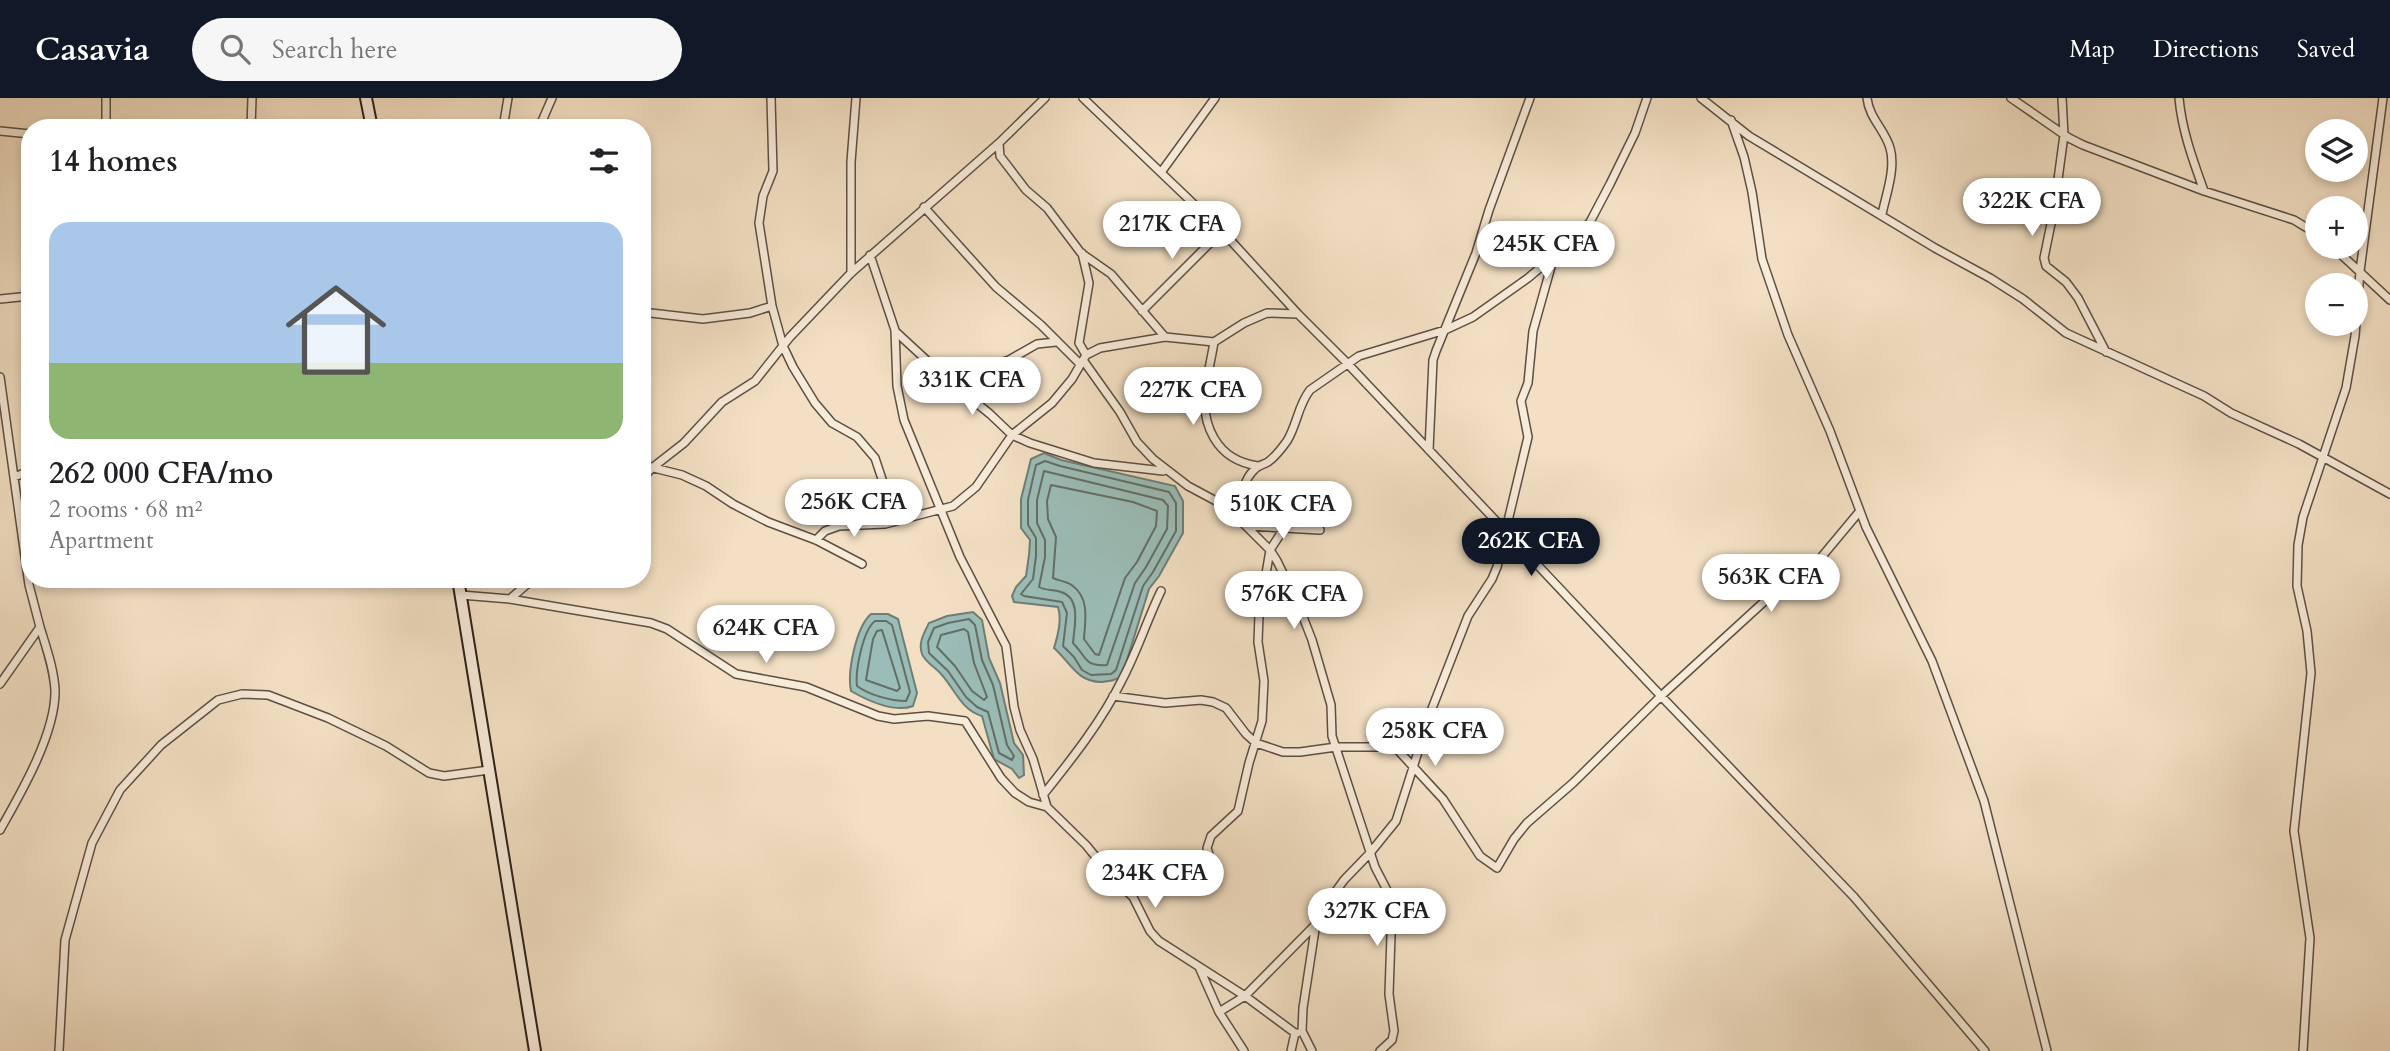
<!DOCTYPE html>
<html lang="en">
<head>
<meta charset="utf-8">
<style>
  :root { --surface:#fff; --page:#f6f6f6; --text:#202124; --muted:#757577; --accent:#111827 }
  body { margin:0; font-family:Cardo,serif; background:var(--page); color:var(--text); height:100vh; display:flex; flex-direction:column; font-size:26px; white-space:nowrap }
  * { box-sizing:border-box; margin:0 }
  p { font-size:23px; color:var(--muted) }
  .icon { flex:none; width:38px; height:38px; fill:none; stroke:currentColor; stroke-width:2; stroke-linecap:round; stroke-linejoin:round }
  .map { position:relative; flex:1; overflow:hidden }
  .sheet { position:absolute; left:21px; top:21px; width:630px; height:469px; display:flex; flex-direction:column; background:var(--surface); border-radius:28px; box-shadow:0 4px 10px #0003 }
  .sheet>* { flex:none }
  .fabs { position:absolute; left:2305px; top:21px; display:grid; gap:14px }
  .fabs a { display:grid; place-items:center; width:63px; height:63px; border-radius:50%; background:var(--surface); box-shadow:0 4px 10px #0003; font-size:35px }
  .price { position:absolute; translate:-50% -60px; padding:0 16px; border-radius:24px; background:#fff; color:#222; font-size:23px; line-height:46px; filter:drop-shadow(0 2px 4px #0008) }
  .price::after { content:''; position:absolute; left:50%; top:42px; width:21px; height:16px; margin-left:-10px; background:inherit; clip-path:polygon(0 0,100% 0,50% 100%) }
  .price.current { background:var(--accent); color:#fff }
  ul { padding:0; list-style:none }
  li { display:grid; align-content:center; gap:14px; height:371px; padding:0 28px }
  li span { display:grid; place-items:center; height:217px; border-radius:21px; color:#555 }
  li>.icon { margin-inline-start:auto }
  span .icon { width:126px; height:126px; fill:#fffc; stroke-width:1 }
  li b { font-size:30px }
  h2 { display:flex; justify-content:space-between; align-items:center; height:84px; padding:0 28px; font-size:30px }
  header { display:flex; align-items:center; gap:42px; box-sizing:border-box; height:98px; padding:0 35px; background:var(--accent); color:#fff }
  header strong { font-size:33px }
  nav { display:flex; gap:38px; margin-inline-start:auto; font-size:24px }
  .search { width:490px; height:63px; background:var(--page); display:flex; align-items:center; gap:18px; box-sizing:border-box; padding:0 24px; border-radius:38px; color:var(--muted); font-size:26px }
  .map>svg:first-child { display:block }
</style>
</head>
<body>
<header>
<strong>Casavia</strong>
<div class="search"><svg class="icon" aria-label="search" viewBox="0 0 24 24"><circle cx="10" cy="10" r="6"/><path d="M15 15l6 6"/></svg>Search here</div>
<nav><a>Map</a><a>Directions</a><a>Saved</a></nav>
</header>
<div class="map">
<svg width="2390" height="953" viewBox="0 0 2390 953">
  <rect width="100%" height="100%" fill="#f3e0c4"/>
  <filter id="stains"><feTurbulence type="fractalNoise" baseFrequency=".00286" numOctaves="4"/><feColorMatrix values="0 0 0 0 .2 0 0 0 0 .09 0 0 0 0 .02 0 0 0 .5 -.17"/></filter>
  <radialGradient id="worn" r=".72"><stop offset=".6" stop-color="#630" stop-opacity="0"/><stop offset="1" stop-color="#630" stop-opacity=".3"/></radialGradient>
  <path fill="#9bbdb7" stroke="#6e7e77" stroke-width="2" d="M1044,355l17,7 114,26 8,15v32l-24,43 -10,13 -27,87c-8,5 -12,5 -21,6 -24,0 -31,-20 -47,-34 4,-13 8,-28 4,-41l-44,-5 -2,-6 4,-9 10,-11 3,-21 1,-15 -9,-12v-29l10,-40z
    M973,514l9,8 7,38 11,25 14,60 9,12 1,20 -5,3 -7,-9 -18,-10 -12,-43c-21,-6 -27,-27 -41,-42 -5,-6 -16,-12 -19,-20 -4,-11 2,-21 7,-31l18,-7z
    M871,516h17l10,5 19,74 -4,13c-18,7 -45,-5 -62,-15 -4,-19 5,-64 20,-77z"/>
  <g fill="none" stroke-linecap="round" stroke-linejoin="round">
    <path stroke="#636e66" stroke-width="2" d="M1045,363l15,5 109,26 7,11v28l-23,41 -10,14 -27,84 -5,4 -20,1 -9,-5 -8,-13 -11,-11 4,-33 -5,-11 -38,-6 -3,-2 12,-15 3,-23v-18l-8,-13v-25l8,-35z
      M1044,373l119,29 5,6 -1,23 -21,38 -11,16 -28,82c-23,2 -20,-8 -34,-22 1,-15 9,-45 -12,-51 -8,-3 -15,-1 -22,-5l6,-30v-17l-8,-17v-23z
      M1051,387l82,17 24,9 -1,15 -19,36 -12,16 -26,77 -4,-1 -11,-15c1,-18 6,-40 -11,-53 -6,-5 -14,-5 -20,-8l3,-41 -8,-18 -1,-18z
      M969,521l6,6 7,35 11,25 14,60 7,11 -2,4 -13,-7 -11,-41 -11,-5 -11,-10 -18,-26 -19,-18 -1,-11 6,-14 14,-5z
      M875,523h11l6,4 18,67 -4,9c-15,0 -37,-6 -49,-15 -2,-15 6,-56 18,-65z
      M964,531l4,3 6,31 13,34 -3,3 -12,-9 -17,-25 -18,-19 4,-12z
      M882,532l18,58 -3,3 -31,-11 7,-41 4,-8z"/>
    <defs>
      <path id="minor" d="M771,0l2,73 -10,25 -4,27 13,83 11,40 10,21 22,36 17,20 25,14 18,21 10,30v36
        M1083,0l139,133 76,83 49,49 314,333 193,201 131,154
        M1701,0l48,38 186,112 55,30 33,21 43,34 138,63 27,17 68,31 91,50
        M1867,0c2,20 18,32 23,50 6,20 -4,47 -8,66
        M2011,0l58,40 14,7 121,46 90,29 23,14
        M2062,0l2,37 -10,74 -10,49 2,8 20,16 12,16 28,54
        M2179,0c3,33 14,62 25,93
        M1731,22l13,37 8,35 10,67 26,76 42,96 36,96 66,134 52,140 63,250
        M106,30v-30
        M251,30l1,-30
        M503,30l5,-30
        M539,30l13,-30
        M0,33l30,3
        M999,46l1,12 26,34 21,18 34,45 30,21 54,63
        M1162,73l53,-73
        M924,109l72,80 45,38 39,39
        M2333,149l57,53
        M1082,155l7,30 -10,60 7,12
        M870,157l25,75 2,56 7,34 56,137 46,89 8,61 6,23 13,29 14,48
        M851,175v-111l5,-64
        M0,201l30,-3
        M1142,213l80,-80
        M642,214l61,7 47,-6 22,-7
        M895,233l53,49 42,34 22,21 18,8 64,20 69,8
        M1214,244c-5,33 -18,66 0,96 10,17 24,25 44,28
        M1083,262l37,52 17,30 16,17 35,27 28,15 21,16 33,33 7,11 21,43 14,36 19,65 1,31 43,131 15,29 2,10 -3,88 5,37 -2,9 -12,11
        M0,279l29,208 11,42 -40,57
        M948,282l61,-20 28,-16 19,-2
        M1429,352l4,-90 3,-9 40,-98 13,-43 41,-112
        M642,367l40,10 24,11 27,18 35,18 48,18 46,24
        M14,379l16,-6
        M642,381l10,-11 32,-25 38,-41 33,-21 35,-44 61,-64 148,-130 46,-45
        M1237,419c4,-15 5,-36 17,-47 4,-5 9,-5 14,-8 7,-5 14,-14 19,-21 10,-16 11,-36 23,-51l49,-34 86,-26 28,-13 55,-39 49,-41 13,-15 20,-38 25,-51 12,-35
        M1248,428l72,4
        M816,442l9,-9 14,-5 46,-2 68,-18 23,-19 36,-52 40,-32 20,-24 14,-24 14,-7 65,-11 49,5 30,-19 23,-10 30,1
        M461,497l49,4 141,24 16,6 69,45 70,13 72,29 16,3 34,-3 37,5 36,57 14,15 14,9 18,5 39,38 27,33 20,19 17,34 9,10 86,55 50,37
        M510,501l23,-20
        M1113,598l52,7 36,-3 12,2 13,6 20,26 10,9 27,9h17l36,-5h59l48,52 37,57 17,12 17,-29 13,-16 46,-40 88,-87 106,-97 30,-19 17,-14 45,-54
        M1043,697c28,-35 59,-74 79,-115 15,-28 25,-60 39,-89
        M0,732c21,-37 56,-97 55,-140 -1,-21 -9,-43 -15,-63
        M1113,780l48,-6 39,5 9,-6 2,-10 -4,-13 4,-12 27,-25 11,-48 13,-42 2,-40 -6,-39 1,-27 11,-65 15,-23
        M1199,869l20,45 25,39
        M1219,914l26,-16 71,-72
        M59,953l6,-111 27,-97 28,-53 41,-45 57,-45 24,-6 26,1 60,23 58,28 43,27 15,3 45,-6
        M1291,953l4,-18h2
        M1312,953l-10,-20 1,-23 13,-85 12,-21 16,-22 26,-27 26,-32 35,-110 37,-95 24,-37 5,-12 31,-130 -7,-36 7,-18 5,-52 21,-75
        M2303,953l7,-113 -16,-107 17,-158 -4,-42 -10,-45 1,-41 5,-28 43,-129 9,-52 5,-65 23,-173"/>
      <path id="secondary" d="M366,0l6,30
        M458,481l77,472"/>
    </defs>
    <use href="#minor" stroke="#5d4f42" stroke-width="10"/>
    <use href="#secondary" stroke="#2b1f16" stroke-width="14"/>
    <use href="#minor" stroke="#f7ebd9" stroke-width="7"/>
    <use href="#secondary" stroke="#f7ebd9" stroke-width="10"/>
  </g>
  <rect width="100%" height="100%" filter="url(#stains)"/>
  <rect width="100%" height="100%" fill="url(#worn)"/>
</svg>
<div class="fabs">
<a><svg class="icon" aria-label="layers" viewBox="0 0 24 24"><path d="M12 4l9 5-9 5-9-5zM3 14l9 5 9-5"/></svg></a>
<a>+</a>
<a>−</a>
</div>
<b class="price" style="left:2032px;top:140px">322K CFA</b>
<b class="price" style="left:1172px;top:163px">217K CFA</b>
<b class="price" style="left:1546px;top:183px">245K CFA</b>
<b class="price" style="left:972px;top:319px">331K CFA</b>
<b class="price" style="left:1193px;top:329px">227K CFA</b>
<b class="price" style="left:854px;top:441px">256K CFA</b>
<b class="price" style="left:1283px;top:443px">510K CFA</b>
<b class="price current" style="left:1531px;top:480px">262K CFA</b>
<b class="price" style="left:1771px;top:516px">563K CFA</b>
<b class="price" style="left:1294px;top:533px">576K CFA</b>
<b class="price" style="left:766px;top:567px">624K CFA</b>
<b class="price" style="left:1435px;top:670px">258K CFA</b>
<b class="price" style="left:1155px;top:812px">234K CFA</b>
<b class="price" style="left:1377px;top:850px">327K CFA</b>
<section class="sheet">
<h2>14 homes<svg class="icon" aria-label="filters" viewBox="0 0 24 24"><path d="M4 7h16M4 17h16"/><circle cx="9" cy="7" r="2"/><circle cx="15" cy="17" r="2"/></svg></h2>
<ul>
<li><span style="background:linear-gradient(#a9c7e8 65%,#8fb573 0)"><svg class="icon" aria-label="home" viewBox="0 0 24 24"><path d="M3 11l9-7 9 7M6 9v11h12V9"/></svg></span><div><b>262 000 CFA/mo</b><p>2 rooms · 68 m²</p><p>Apartment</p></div></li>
</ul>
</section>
</div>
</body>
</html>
